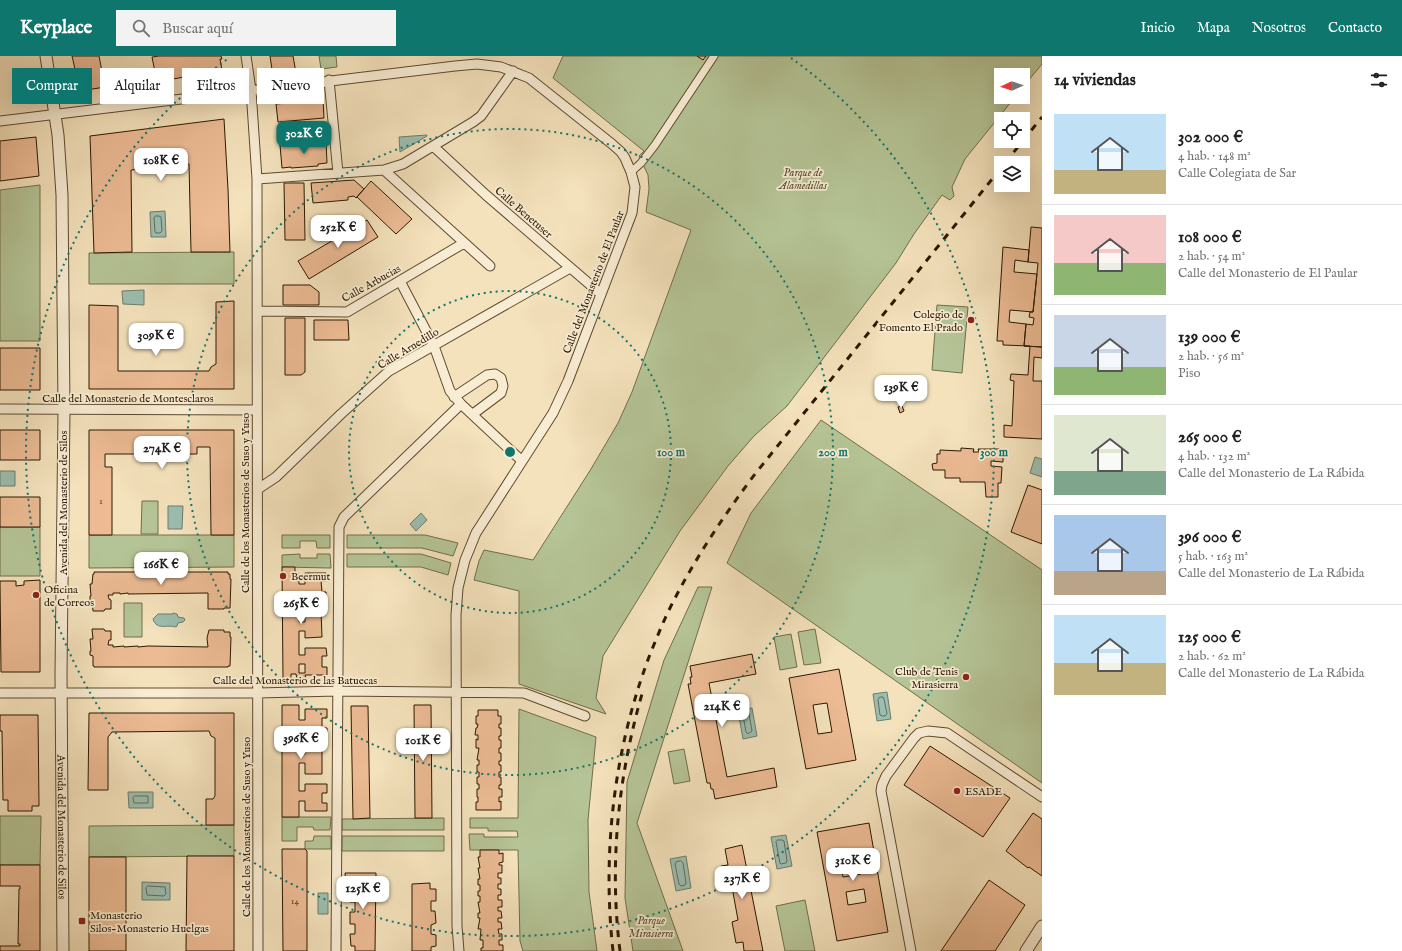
<!DOCTYPE html>
<html lang="es">
<head>
<meta charset="utf-8">
<style>
  :root { --surface:#fff; --page:#f2f2f2; --text:#202124; --muted:#757577; --line:#e0e0e0; --accent:#0f766e }
  body { margin:0; font-family:"IM FELL English",serif; background:var(--page); color:var(--text); height:100vh; display:flex; flex-direction:column; font-size:15px; white-space:nowrap }
  * { box-sizing:border-box; margin:0 }
  p { font-size:13px; color:var(--muted) }
  .icon { flex:none; width:22px; height:22px; fill:none; stroke:currentColor; stroke-width:2; stroke-linecap:round; stroke-linejoin:round }
  .map { position:relative; flex:1; overflow:hidden }
  .side { display:flex; flex-direction:column; background:var(--surface); width:360px }
  .side>* { flex:none }
  .top-card { position:absolute; left:12px; top:12px; width:380px; height:36px; display:flex; gap:8px }
  .needle { width:26px; rotate:266deg }
  .fabs { position:absolute; left:994px; top:12px; display:grid; gap:8px }
  .fabs a { display:grid; place-items:center; width:36px; height:36px; border-radius:0px; background:var(--surface); box-shadow:0 4px 16px #0002; font-size:20px }
  .price { position:absolute; translate:-50% -34px; padding:0 9px; border-radius:8px; background:#fff; color:#222; font-size:13px; line-height:26px; filter:drop-shadow(0 1px 2px #0008) }
  .price::after { content:''; position:absolute; left:50%; top:24px; width:12px; height:9px; margin-left:-6px; background:inherit; clip-path:polygon(0 0,100% 0,50% 100%) }
  .price.on { background:var(--accent); color:#fff }
  ul { padding:0; list-style:none }
  li { display:flex; align-items:center; gap:12px; height:100px; padding:0 12px }
  li+li { border-top:1px solid var(--line) }
  li span { display:grid; place-items:center; flex:none; width:112px; height:80px; border-radius:0px; color:#555 }
  li>.icon { margin-inline-start:auto }
  span .icon { width:48px; height:48px; fill:#fffc; stroke-width:1 }
  li b { font-size:17px }
  h2 { display:flex; justify-content:space-between; align-items:center; height:48px; padding:0 12px; font-size:17px }
  .chip { padding:0 14px; border-radius:0px; background:var(--surface); box-shadow:0 4px 16px #0002; font-size:14px; line-height:36px }
  .chip.on { background:var(--accent); color:#fff }
  header { display:flex; align-items:center; gap:24px; box-sizing:border-box; height:56px; padding:0 20px; background:var(--accent); color:#fff }
  header strong { font-size:19px }
  nav { display:flex; gap:22px; margin-inline-start:auto; font-size:14px }
  .search { width:280px; height:36px; background:var(--page); display:flex; align-items:center; gap:10px; box-sizing:border-box; padding:0 14px; border-radius:0px; color:var(--muted); font-size:15px }
  main { display:flex; flex:1; min-height:0 }
  .map>svg:first-child { display:block }
</style>
</head>
<body>
<header>
<strong>Keyplace</strong>
<div class="search"><svg class="icon" aria-label="search" viewBox="0 0 24 24"><circle cx="10" cy="10" r="6"/><path d="M15 15l6 6"/></svg>Buscar aquí</div>
<nav><a>Inicio</a><a>Mapa</a><a>Nosotros</a><a>Contacto</a></nav>
</header>
<main>
<div class="map">
<svg width="1042" height="895" viewBox="0 0 1042 895">
  <rect width="100%" height="100%" fill="#f4e2bc"/>
  <filter id="stains"><feTurbulence type="fractalNoise" baseFrequency=".005" numOctaves="4"/><feColorMatrix values="0 0 0 0 .2 0 0 0 0 .09 0 0 0 0 .02 0 0 0 .5 -.17"/></filter>
  <radialGradient id="worn" r=".72"><stop offset=".6" stop-color="#630" stop-opacity="0"/><stop offset="1" stop-color="#630" stop-opacity=".3"/></radialGradient>
  <path fill="#b5c496" stroke="#706e4b" d="M319,0h17l1,11 -16,2z
    M563,0h479v8l-19,23v-12h-22v22h14l-50,62 -13,28 2,9 -4,4 -8,-5 -28,39 -18,29 -109,143 -33,30 -26,30 -48,65 -77,125 -7,42 10,16 -87,-30v-93l-45,-11 5,-19 5,-11 49,10 58,-91 27,-46 14,-31 59,-162 -45,-18 3,-23 -1,-14 -9,-19 5,-5 -91,-73z
    M40,129v156h-40v-151z
    M234,196v32h-145v-31z
    M937,249l31,2 -6,66 -30,-3z
    M821,364l221,150v213l-315,-220 24,-50z
    M142,445h16v33h-17z
    M0,471h40v49h-40z
    M89,479h145v32l-145,1z
    M282,479h48v13h-13l-1,-7h-16v7h-18z
    M347,479h78l33,8 -5,13 -31,-8h-75z
    M300,498v4h17v-4h13l1,14 -49,-1v-12z
    M347,498h74l30,9 -3,12 -27,-8h-74z
    M698,531h14l-75,236 46,128h-50l-8,-53 2,-116 37,-122z
    M124,547h18v34h-18z
    M815,573l6,34 -17,2 -6,-33z
    M791,578l6,33 -17,3 -6,-33z
    M519,653l77,28 -8,83 1,72 8,59h-74l-3,-10 -2,-91h-48l-1,-16h15v3h34l-1,-6h-29v-3h-18v-10h48z
    M684,693l6,32 -16,3 -6,-32z
    M0,760h41l-1,49h-40z
    M282,761h49l-1,13h-16l-1,-3h-16v14h-15z
    M444,762v12h-102v-11z
    M234,769v31l-145,1v-31z
    M314,780h17v13h-26v-8h8z
    M342,780h102v15h-102z
    M805,844l10,51h-30l-9,-45z"/>
  <path fill="#9cbeb0" stroke="#6f7c6a" d="M427,79v1l-27,16 -1,-15z
    M165,155l1,26h-15l-1,-25z
    M144,234v15l-21,-1 -1,-13z
    M1035,401l7,2v18l-12,-4z
    M0,415h15v15h-15z
    M168,450h15l-1,23h-14z
    M421,457l6,7 -11,11 -6,-7z
    M173,557l4,1 1,3 6,1 1,2 -2,2 -5,1 -1,3 -1,1c-9,-3 -19,4 -23,-8l5,-5h15z
    M887,636l4,27 -14,2 -4,-27z
    M752,652l5,28 -14,3 -5,-28z
    M128,736h25v16h-24z
    M786,779l6,31 -15,3 -6,-32z
    M686,800l5,32 -15,3 -6,-32z
    M142,826l28,1v17h-28z
    M318,837h10v21h-10z"/>
  <g fill="none" stroke-linecap="round" stroke-linejoin="round">
    <path stroke="#646b58" stroke-width="1" d="M156,160h3l2,1 1,14 -2,2h-4l-1,-1 -1,-14z
      M880,641h3l1,2 3,15 -2,2h-3l-2,-1 -2,-15z
      M747,657l2,1 3,17 -4,3 -2,-2 -3,-17 1,-1z
      M135,740h13v7h-14l-1,-5z
      M778,784h4l2,1 3,20 -1,2 -5,1 -1,-1 -4,-21z
      M681,805l2,2 3,20 -1,2 -4,1 -2,-2 -4,-20 1,-2z
      M148,830l17,1 1,7 -2,2 -17,-1 -1,-7z"/>
  </g>
  <path fill="#ecbb94" stroke="#2c1800" fill-rule="evenodd" d="M72,0h27l6,31 -25,4z
    M159,0h62l1,3h-2l2,11 -65,12 -5,-25z
    M270,0h23l3,17 -23,3z
    M697,0h9l-3,4z
    M313,43v2l10,-1 1,18 -46,4 -2,-18 11,-1v-2z
    M224,63l4,70 2,63h-39l-2,-88 -58,6 1,82 -38,1 -4,-117z
    M36,81l3,39 -39,5v-40z
    M326,85l1,22 -9,1v2l-27,2v-1l-9,1 -2,-23z
    M354,124l10,9 -8,9 -2,-2 -6,1v3l-35,3 -2,-20z
    M371,125l41,38 -16,15 -39,-37z
    M284,127h20l1,57h-20z
    M367,164l11,17 -69,42 -11,-18z
    M1031,171l11,1v119l-18,-1 2,-22 7,1 1,-7 -5,-1 1,-5h3l5,-49 -10,-1z
    M1003,191l26,3 -1,12 -13,-2 -1,12 23,2 -4,38 -23,-2 -1,12 17,2 -2,22 18,1v11l-8,-1 -1,24h9v58l-38,-2v-12l8,1 2,-45 -4,-1 1,-6 17,1 2,-29 -27,-1v-4h-6z
    M283,229h27l9,7v13h-36z
    M234,245v88h-145v-84l29,1v65h91l2,-4 5,-3v-62z
    M285,262h20v54l-4,3h-16z
    M314,264h34l1,20h-35z
    M0,292h40v42h-40z
    M902,350l2,5 -4,2 -2,-6z
    M0,374h40v30h-40z
    M89,374h145v105h-23l-1,-88h-13v7h-92v13h7v68h-23z
    M961,392l13,1 -1,3h6l-1,-3h25v13l-12,-1v5l11,1 -1,16h-3v14h-12l-1,-15h-25v-4h-15v-8h-12l-1,-6 5,-1v-9h3v-4l21,1z
    M1028,429l14,5v54l-31,-12z
    M0,441h40v30h-40z
    M282,511h13v7h4v10h6v-11h21v8h-5l1,11h4v8h-21v-6h-6v28h6v-11h16l1,26 -17,1v-7h-6v24h6v-7h21l1,8h-5v11h5v8h-22l1,4h-9l-1,-5h-5v5h-8zM299,608h6v9h-6z
    M94,516h134v2h2v5h1l-1,29h-6v1h-16v-16l-80,1v-1l-8,1v-1h-7v2h-5l1,4 2,1v9h-6l-1,2h-11l-1,-10h-2v-5h1l-1,-12h2l1,-10h1z
    M40,524v92h-39l-1,-91h16v5l8,-1v-4z
    M92,573h12l1,2h6v9h-2l-1,5h5v2l11,-1v1l14,-1v1l10,-1 60,1 -1,-9 2,-8h15v2h6v5h1l-1,29h-2v1h-134v-1h-1v-10l-3,-1v-4h1l-1,-12h3z
    M752,598l4,20 -47,9 18,94 47,-9 3,19 -62,12 -2,-10h-2l-1,-6h-3l-19,-99h3l-1,-7h2l-2,-11z
    M839,613l17,91 -50,9 -17,-91zM827,647l5,29 -14,2 -5,-29z
    M282,649h17v15h6v-11h22v9h-5v10h5v9h-21l-1,-7h-6v24h6v-7h17v27h-17v-11h-6v28h6v-7h22v9h-5v10h5v8h-22v-10h-6v16h-17z
    M414,649h17l1,113h-17z
    M351,650h17l2,112 -17,1z
    M478,654h20v6h3v8h-2v4h2v8h-2v4h2v8h-2v5h2v8h-2v4h2v7h-2v5h2v8h-2v4h3v8h-3v5l2,-1v9h-25v-8h2v-5h-1v-8h2v-5h-2v-7h2v-5h-2v-7h2v-5h-2l2,-12h-3v-9l2,1v-5h-3l1,-7h1l1,-4h-2v-8h2z
    M89,657h145v112h-28v-26h7l2,-3v-58l-4,-2 -2,-5 -97,1 -4,5v53h-20z
    M0,659h38l1,91h-7v5h-24v-11h-5l-1,-69h-2z
    M930,690l80,52 -27,39 -79,-52z
    M1033,757l9,6v57l-13,-9 -1,1 -22,-17z
    M869,767l19,109 -51,9 -20,-109zM858,802l3,16 -18,3 -3,-17zM864,833l2,13 -18,3 -2,-13z
    M742,789l21,106h-19l-1,-9 -7,1 -4,-21 6,-2 -6,-33 -7,1 -4,-22 7,-1 -3,-16z
    M282,793h23l2,2v100h-24z
    M480,794h19v4l4,-1v9l-4,1v2h3v8h-4v5h3v6h-3v5h3v6h-3v5h4v7h-4v4h3l1,7h-4v4h3l1,7h-4l1,5h3v6h-3v5h4v6h-22v-3h2v-8h-3l1,-11h-3l2,-11h-2v-5h2l-2,-11h2v-6h-2v-5h2v-6h-2v-6h2l-2,-11h2l-2,-11h2z
    M187,800h47v95h-48z
    M89,801h37v94h-37z
    M0,809h40v86h-40v-5h20v-2h-2l1,-55h1v-3h-20z
    M345,817h31l-1,78h-20v-5h-4l-1,-12h5v-10h-5v-12h5v-10h-5v-14h5v-3h-9z
    M989,824l36,25 -30,46h-54z
    M430,827v6h6v12h-5v10h4l1,12 -5,2v9l5,1v11l-5,1v4h-19v-67z"/>
  <g fill="none" stroke-linecap="round" stroke-linejoin="round">
    <defs>
      <path id="pedestrian" d="M631,116l10,-9 14,-18 59,-89"/>
      <path id="minor" d="M246,0l5,34 6,89 1,772
        M329,24l9,93
        M0,65l455,-55 22,-2 24,3 28,11 83,66 9,8 4,6 6,14 4,15 -3,26 -64,168 -15,32 -77,120 -11,27 -7,28 -2,27 1,311 2,25
        M433,90l53,49 115,99
        M384,114l106,96
        M257,123l127,-9 19,-6 70,-42 8,-6 32,-45
        M400,225l34,65 16,45 11,13 61,57
        M258,255l89,1 117,-69
        M454,341l33,-22 8,-1 6,4 2,8 -2,7 -28,21
        M0,353l257,1
        M258,433l18,-12 65,-63 48,-43 181,-103
        M0,637h258l79,-2 187,2 61,23
        M336,895l3,-424 5,-10 117,-113
        M911,895l-30,-160 1,-6 4,-9 28,-38 5,-5 9,-2 19,2 95,64"/>
      <g id="tertiary">
        <path id="s1" d="M46,0l12,79 4,60 2,215 -3,264 2,277"/>
        <path d="M1026,895l16,-25"/>
      </g>
    </defs>
    <use href="#pedestrian" stroke="#5e4a2f" stroke-width="9"/>
    <use href="#minor" stroke="#5e4a2f" stroke-width="11"/>
    <use href="#tertiary" stroke="#5e4a2f" stroke-width="13"/>
    <use href="#pedestrian" stroke="#f8ecd3" stroke-width="7"/>
    <use href="#minor" stroke="#f8ecd3" stroke-width="9"/>
    <use href="#tertiary" stroke="#f8ecd3" stroke-width="11"/>
    <path stroke="#2c1800" stroke-width="3" stroke-dasharray="7 7" stroke-linecap="butt" d="M1005,107l37,-46
      M613,895c-11,-99 1,-201 36,-294 6,-15 12,-30 19,-45 24,-49 54,-94 87,-138l246,-306
      M620,895c-11,-86 -2,-174 22,-257"/>
  </g>
  <g fill="none" stroke="#0f766e" stroke-width="2" stroke-dasharray="2 4">
    <circle cx="510" cy="396" r="161"/>
    <circle cx="510" cy="396" r="323"/>
    <path d="M791 2A484 484 0 1 1 229 2"/>
  </g>
  <g fill="#8f2418" stroke="#f8ecd3" stroke-width="1.5">
    <circle cx="971" cy="264" r="4"/>
    <circle cx="283" cy="520" r="4"/>
    <circle cx="36" cy="539" r="4"/>
    <circle cx="966" cy="621" r="4"/>
    <circle cx="957" cy="735" r="4"/>
    <rect x="78" y="861" width="8" height="8" rx="2"/>
  </g>
  <g text-anchor="middle" stroke-width="3.5" stroke-linejoin="round" paint-order="stroke">
    <g font-size="9" fill="#5c4125">
      <text x="101" y="448">1</text>
      <text x="295" y="848">14</text>
    </g>
    <g font-size="11" font-style="italic" fill="#554c2d" stroke="#f8ecd3">
      <text x="803" y="120">Parque de<tspan x="803" dy="13">Alamedillas</tspan></text>
      <text x="651" y="868">Parque<tspan x="651" dy="13">Mirasierra</tspan></text>
    </g>
    <g font-size="11" fill="#2c1800" stroke="#f8ecd3">
      <text transform="translate(524 156) rotate(41)" y="4">Calle Benetuser</text>
      <text transform="translate(593 226) rotate(-69)" y="4">Calle del Monasterio de El Paular</text>
      <text transform="translate(371 227) rotate(-29)" y="4">Calle Arbucias</text>
      <text transform="translate(408 292) rotate(-31)" y="4">Calle Arnedillo</text>
      <text x="128" y="346">Calle del Monasterio de Montesclaros</text>
      <text transform="translate(63 447) rotate(-90)" y="4">Avenida del Monasterio de Silos</text>
      <text transform="translate(245 447) rotate(-90)" y="4">Calle de los Monasterios de Suso y Yuso</text>
      <text x="295" y="628">Calle del Monasterio de las Batuecas</text>
      <text dy="4" stroke="none"><textPath href="#s1" startOffset="772">Avenida del Monasterio de Silos</textPath></text>
      <text transform="translate(246 771) rotate(-90)" y="4">Calle de los Monasterios de Suso y Yuso</text>
    </g>
    <g font-size="11" fill="#2c1800" stroke="#f8ecd3" text-anchor="start">
      <text x="963" y="262" text-anchor="end">Colegio de<tspan x="963" dy="13">Fomento El Prado</tspan></text>
      <text x="291" y="524">Beermut</text>
      <text x="44" y="537">Oficina<tspan x="44" dy="13">de Correos</tspan></text>
      <text x="958" y="619" text-anchor="end">Club de Tenis<tspan x="958" dy="13">Mirasierra</tspan></text>
      <text x="965" y="739">ESADE</text>
      <text x="90" y="863">Monasterio<tspan x="90" dy="13">Silos-Monasterio Huelgas</tspan></text>
    </g>
  </g>
  <circle cx="510" cy="396" r="6" fill="#0f766e" stroke="#f8ecd3" stroke-width="2"/>
  <g font-size="12" text-anchor="middle" font-weight="bold" fill="#0f766e" stroke="#f8ecd3" stroke-width="3.5" stroke-linejoin="round" paint-order="stroke">
    <text x="671" y="400">100 m</text>
    <text x="833" y="400">200 m</text>
    <text x="994" y="400">300 m</text>
  </g>
  <rect width="100%" height="100%" filter="url(#stains)"/>
  <rect width="100%" height="100%" fill="url(#worn)"/>
</svg>
<div class="fabs">
<a><svg class="needle" viewBox="-14 -14 28 28"><path d="M0-13l5 13h-10z" fill="#e53935"/><path d="M0 13l5-13h-10z" fill="#757577"/></svg></a>
<a><svg class="icon" aria-label="locate" viewBox="0 0 24 24"><circle cx="12" cy="12" r="6"/><path d="M12 2v4M12 18v4M2 12h4M18 12h4"/></svg></a>
<a><svg class="icon" aria-label="layers" viewBox="0 0 24 24"><path d="M12 4l9 5-9 5-9-5zM3 14l9 5 9-5"/></svg></a>
</div>
<b class="price on" style="left:304px;top:99px">302K €</b>
<b class="price" style="left:161px;top:126px">108K €</b>
<b class="price" style="left:338px;top:193px">252K €</b>
<b class="price" style="left:156px;top:301px">309K €</b>
<b class="price" style="left:901px;top:353px">139K €</b>
<b class="price" style="left:162px;top:414px">274K €</b>
<b class="price" style="left:161px;top:530px">166K €</b>
<b class="price" style="left:301px;top:569px">265K €</b>
<b class="price" style="left:722px;top:672px">214K €</b>
<b class="price" style="left:301px;top:704px">396K €</b>
<b class="price" style="left:423px;top:706px">101K €</b>
<b class="price" style="left:853px;top:826px">310K €</b>
<b class="price" style="left:742px;top:844px">237K €</b>
<b class="price" style="left:363px;top:854px">125K €</b>
<div class="top-card">
<a class="chip on">Comprar</a>
<a class="chip">Alquilar</a>
<a class="chip">Filtros</a>
<a class="chip">Nuevo</a>
</div>
</div>
<section class="side">
<h2>14 viviendas<svg class="icon" aria-label="filters" viewBox="0 0 24 24"><path d="M4 7h16M4 17h16"/><circle cx="9" cy="7" r="2"/><circle cx="15" cy="17" r="2"/></svg></h2>
<ul>
<li><span style="background:linear-gradient(#bfe0f5 70%,#c2b280 0)"><svg class="icon" aria-label="home" viewBox="0 0 24 24"><path d="M3 11l9-7 9 7M6 9v11h12V9"/></svg></span><div><b>302 000 €</b><p>4 hab. · 148 m²</p><p>Calle Colegiata de Sar</p></div></li>
<li><span style="background:linear-gradient(#f6c9c9 60%,#8fb573 0)"><svg class="icon" aria-label="home" viewBox="0 0 24 24"><path d="M3 11l9-7 9 7M6 9v11h12V9"/></svg></span><div><b>108 000 €</b><p>2 hab. · 54 m²</p><p>Calle del Monasterio de El Paular</p></div></li>
<li><span style="background:linear-gradient(#c9d6e8 65%,#8fb573 0)"><svg class="icon" aria-label="home" viewBox="0 0 24 24"><path d="M3 11l9-7 9 7M6 9v11h12V9"/></svg></span><div><b>139 000 €</b><p>2 hab. · 56 m²</p><p>Piso</p></div></li>
<li><span style="background:linear-gradient(#dfe7d0 70%,#7fa58c 0)"><svg class="icon" aria-label="home" viewBox="0 0 24 24"><path d="M3 11l9-7 9 7M6 9v11h12V9"/></svg></span><div><b>265 000 €</b><p>4 hab. · 132 m²</p><p>Calle del Monasterio de La Rábida</p></div></li>
<li><span style="background:linear-gradient(#a9c7e8 70%,#b9a48a 0)"><svg class="icon" aria-label="home" viewBox="0 0 24 24"><path d="M3 11l9-7 9 7M6 9v11h12V9"/></svg></span><div><b>396 000 €</b><p>5 hab. · 163 m²</p><p>Calle del Monasterio de La Rábida</p></div></li>
<li><span style="background:linear-gradient(#bfe0f5 60%,#c2b280 0)"><svg class="icon" aria-label="home" viewBox="0 0 24 24"><path d="M3 11l9-7 9 7M6 9v11h12V9"/></svg></span><div><b>125 000 €</b><p>2 hab. · 62 m²</p><p>Calle del Monasterio de La Rábida</p></div></li>
</ul>
</section>
</main>
</body>
</html>
